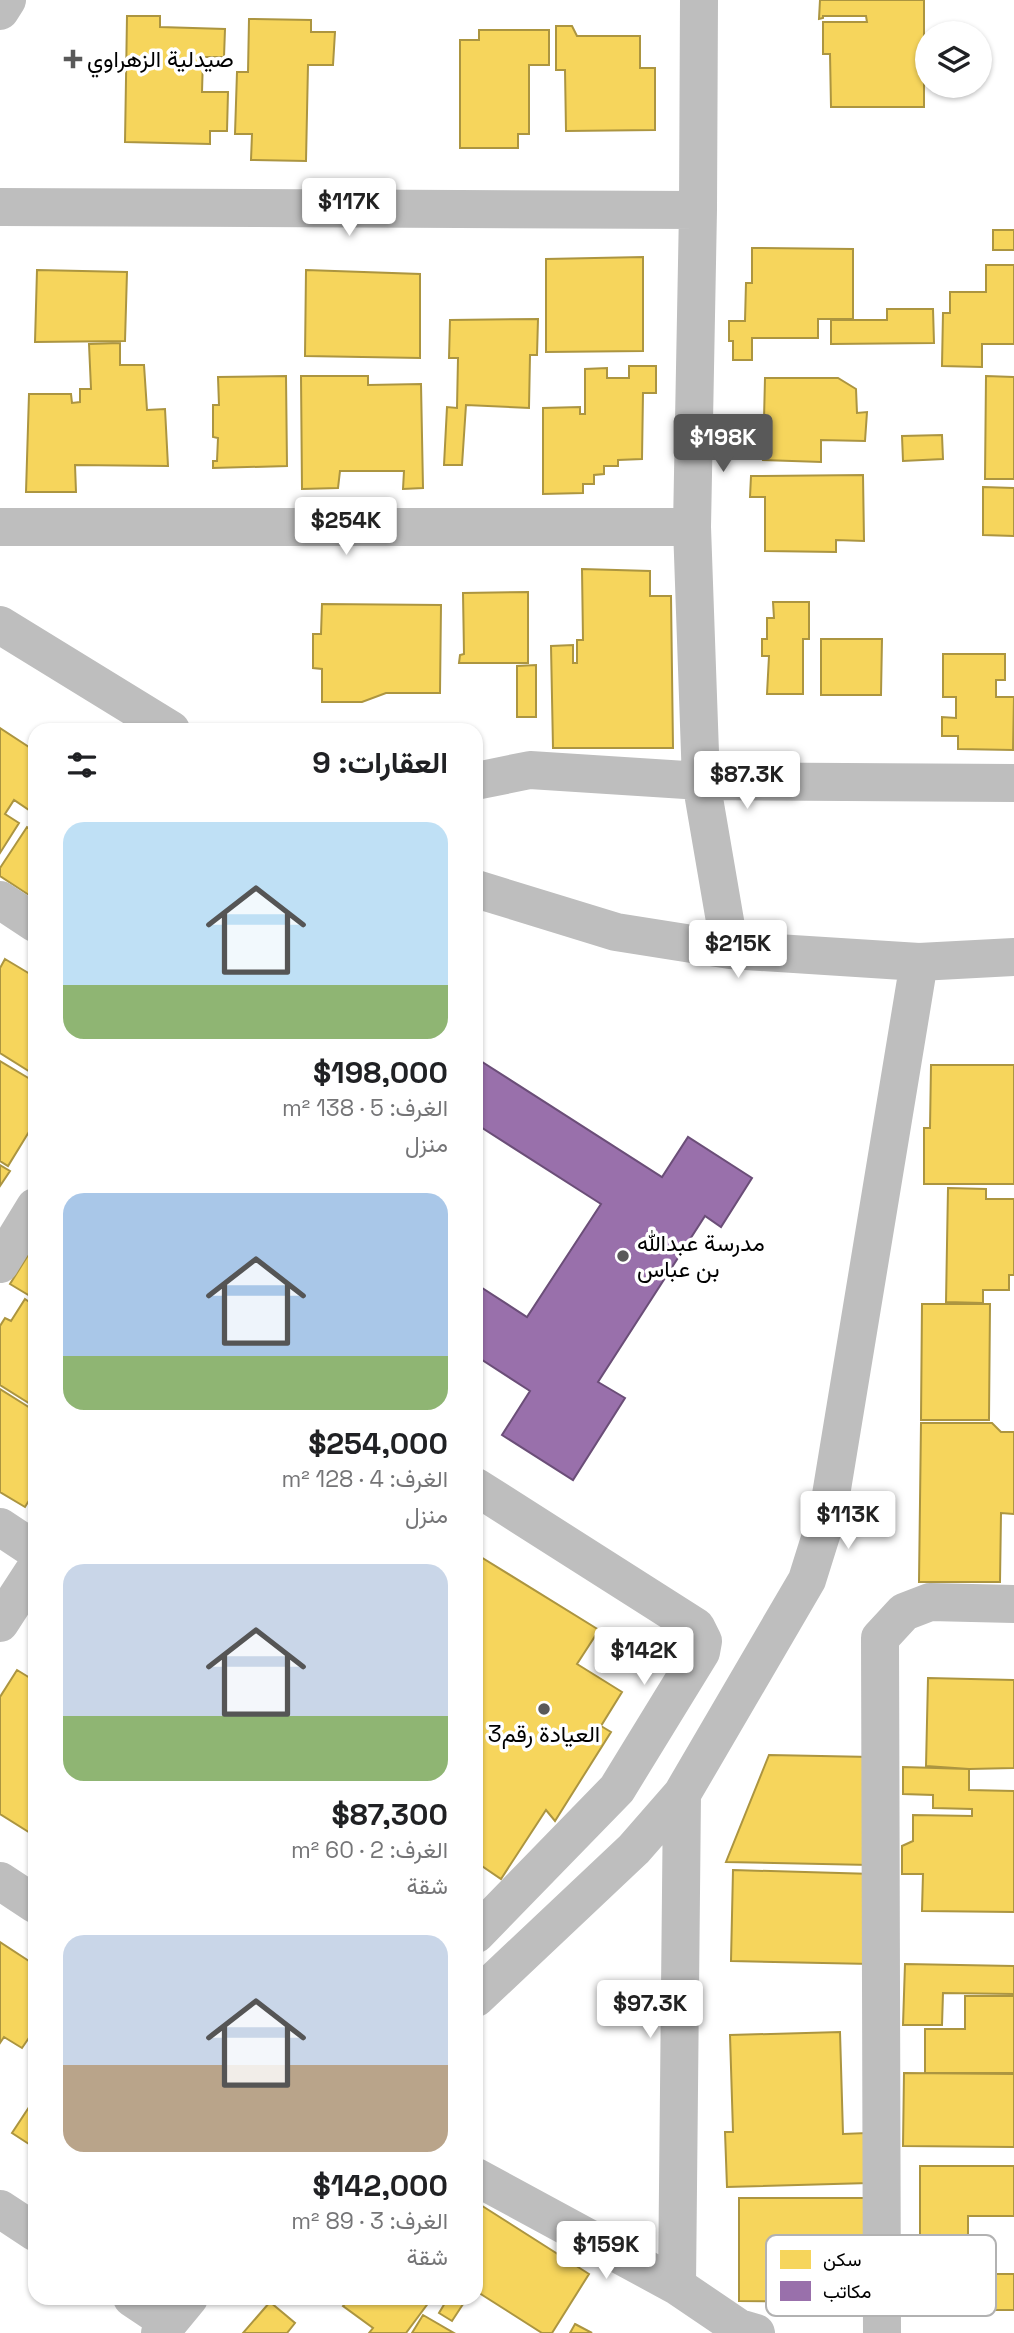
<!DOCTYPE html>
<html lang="ar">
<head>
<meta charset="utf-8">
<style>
  :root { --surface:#fff; --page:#f6f6f6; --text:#202124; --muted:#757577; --accent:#595959 }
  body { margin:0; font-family:"Space Grotesk",Vazirmatn,sans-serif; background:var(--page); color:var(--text); direction:rtl; height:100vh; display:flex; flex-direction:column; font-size:26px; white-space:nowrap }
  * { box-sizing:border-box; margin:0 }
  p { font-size:23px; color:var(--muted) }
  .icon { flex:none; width:38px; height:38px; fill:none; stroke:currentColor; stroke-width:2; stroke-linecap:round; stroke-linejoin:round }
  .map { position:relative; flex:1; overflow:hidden; direction:ltr }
  .side { position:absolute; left:28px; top:723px; width:455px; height:1582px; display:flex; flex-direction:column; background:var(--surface); border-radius:21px; box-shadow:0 2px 5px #0004; direction:rtl }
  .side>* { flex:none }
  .controls { position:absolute; left:915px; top:21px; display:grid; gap:14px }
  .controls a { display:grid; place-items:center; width:77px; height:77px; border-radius:50%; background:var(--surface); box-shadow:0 2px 5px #0004; font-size:35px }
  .price { position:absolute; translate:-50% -60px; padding:0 16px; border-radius:7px; background:#fff; color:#222; font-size:23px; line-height:46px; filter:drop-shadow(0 2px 4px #0008) }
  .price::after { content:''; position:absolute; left:50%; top:42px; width:21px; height:16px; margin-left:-10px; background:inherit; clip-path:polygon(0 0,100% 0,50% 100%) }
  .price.current { background:var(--accent); color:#fff }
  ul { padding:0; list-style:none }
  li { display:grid; align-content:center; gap:14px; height:371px; padding:0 35px }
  li span { display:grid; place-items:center; height:217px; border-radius:21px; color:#555 }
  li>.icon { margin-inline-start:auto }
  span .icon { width:126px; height:126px; fill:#fffc; stroke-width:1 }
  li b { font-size:30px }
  h2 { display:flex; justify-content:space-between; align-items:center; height:84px; padding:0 35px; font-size:30px }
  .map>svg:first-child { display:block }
</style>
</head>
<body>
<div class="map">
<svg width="1014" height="2333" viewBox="0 0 1014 2333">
  <rect width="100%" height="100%" fill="#fff"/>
  <path fill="#f6d55c" stroke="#ac9540" stroke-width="2" d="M820,0h104v107h-93l-1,-53h-7v-32h44l-1,-6h-43v2l-4,1z
    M127,16h33v11l65,2 -1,28h-21l-1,35h26l-1,39h-17v13l-85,-2z
    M249,19l62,1v12h24l-2,33h-25l-2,96 -55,-1 1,-26h-17l2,-62h11z
    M556,26h16l5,10h63v32h15v62l-89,1 -1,-61h-9z
    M479,30h70v35h-20v69h-11v14h-58v-108h19z
    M993,230h21v20h-21z
    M752,248l101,1v70h-35v19h-66v22h-19v-19h-4v-20h16l1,-38h6z
    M643,257v94l-97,1v-93z
    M986,265h28v79h-32v23l-40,-1 1,-53h7v-21h36z
    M37,270l90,2 -2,69 -90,1z
    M306,270l114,4v84l-115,-2z
    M887,309h46l1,34 -103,1v-24h56z
    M538,319l-1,36h-7l-1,53 -63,-3 -4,60h-18l3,-58 10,1 1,-50h-9l1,-38z
    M120,343v22h24l3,45 18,-1 3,57 -93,-1 1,27h-50l3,-98h42l1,9 8,-1v-13h11l-2,-45z
    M629,366h27v27h-13l-1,66 -24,1v6h-14v8l-10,1v9h-11v9l-40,1v-86l37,-1v7h5v-45l22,-1v10h22z
    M286,376l1,90 -74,2v-7h4l1,-23 -5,-1v-32h6l-1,-28z
    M301,376h67v9l53,-1 2,104 -20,1 1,-18h-64l-2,17 -36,1z
    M986,376l28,1v102h-29z
    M765,378h73l18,11 1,24 10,-1 -2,29 -44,-1v22l-58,-2z
    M942,435l1,24 -40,2 -1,-25z
    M863,475l1,66 -28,-1v12l-71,-1v-54h-15l1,-21z
    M983,487l31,1v48l-31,-1z
    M582,569l68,2v25h21l2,152h-120l-2,-102 22,-1v18h4v-23h6z
    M528,592v71h-69l1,-8 4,-1 -1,-61z
    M773,602h36v37h-6v55h-36l2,-38h-7v-17h5v-21h7z
    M322,604l119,1 -1,88h-54l-24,9h-40v-33l-9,-1v-34h8z
    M821,639h61l-1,56h-60z
    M943,654h62v26h-9v17h18l-1,53 -55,-1v-13h-16v-19l14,1v-21h-13z
    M536,665v52h-19v-51z
    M0,728l35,23v49l-6,10 -15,-10 -9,14 14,9 -19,30z
    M27,827l8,5v67l-35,-23v-8z
    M5,959l30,18v98l-35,-22v-85z
    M0,1061l35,21v40l-27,44 -8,-5z
    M931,1065h83v119h-90v-56h6z
    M0,1165l10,6 -10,15z
    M948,1188l38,1v10h28v76h-5v15h-26v13l-37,-1z
    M35,1244v55l-25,-15z
    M25,1299l10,7v101l-35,-22v-59l5,-8 6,3z
    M922,1304h68l-1,116h-68z
    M0,1389l35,22v80l-10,16 -25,-15z
    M921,1423h71l9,9h13v82l-13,-1 -1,69h-81z
    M476,1554l123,76 -22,34 45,28 -21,34 10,6 -56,89 -9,-11 -45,69 -25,-17z
    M17,1670l18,11v155l-35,-22v-117z
    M928,1678l86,2v88l-45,1 -43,-3z
    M769,1755l103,2 -2,108 -144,-3z
    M903,1767l66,2v21l45,1v121l-92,-1 1,-37h-21v-28l11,-5v-26l59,1v-7l-39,-1v-13l-30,-1z
    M733,1870l140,4 -2,90 -140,-3z
    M0,1942l35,23v64l-13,19 -18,-11 -4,6z
    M905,1964l109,2v28l-71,-1 -1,32h-39z
    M965,1996h49v77h-89v-44h40z
    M840,2032l3,102 24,-1 2,50 -142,4 -2,-55h8l-3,-97z
    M904,2073l110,1v73l-111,-1z
    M35,2098v50l-23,-15z
    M920,2166h94v50h-46v58h46v36h-103v-71h9z
    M739,2198h129v104l-129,-1z
    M476,2202l113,72 -37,59h-10l-66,-42z
    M350,2298h82l-26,35h-37l4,-5 -30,-22z
    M448,2298h19l-15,23 -13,-8z
    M270,2302l25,21 -8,10h-44z
    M423,2315l31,18h-42z
    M575,2324l17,9h-22z"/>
  <path fill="#9970ab" stroke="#6b4e78" stroke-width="2" d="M476,1058l186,119 26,-40 64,41 -31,49 -16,-11 -107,166 27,16 -52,82 -71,-45 28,-44 -54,-35v-72l51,33 74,-113 -125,-80z"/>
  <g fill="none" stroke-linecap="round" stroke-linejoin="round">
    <path stroke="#bebebe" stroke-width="38" d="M699,0l-1,210 -6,317 9,254 29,169
      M0,11l7,-11
      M0,207l698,3
      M0,527h692
      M0,625l171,105
      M476,781l54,-11 171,11 313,2
      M476,889l140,43 114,18 189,12 95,-5
      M0,900l35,23
      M0,1264l35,-57
      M476,1487l220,140 7,14 -2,11 -84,137 -141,145
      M0,1527l35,23
      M0,1623l35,-54
      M0,1881l35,23
      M476,1998l158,-149 48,-55 125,-214 21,-67 91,-551
      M476,2177l201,109 62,42 17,5
      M0,2209l35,23
      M677,2286l5,-492
      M132,2298l36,24
      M160,2333l29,-35
      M882,2333l-2,-695 24,-26 26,-10 84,2"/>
  </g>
  <g fill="#595959" stroke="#fff" stroke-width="2.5">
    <path d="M69.5 48.5h7v7h7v7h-7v7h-7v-7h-7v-7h7z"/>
    <circle cx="623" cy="1256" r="7"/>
    <circle cx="544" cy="1709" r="7"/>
  </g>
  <g text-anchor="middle" stroke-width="7" stroke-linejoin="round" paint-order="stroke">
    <g font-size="23" fill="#000" stroke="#fff" text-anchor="start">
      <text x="87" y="67">صيدلية الزهراوي</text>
      <text x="637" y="1251">مدرسة عبدالله<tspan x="637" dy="26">بن عباس</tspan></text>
      <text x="544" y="1742" text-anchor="middle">3العيادة رقم</text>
    </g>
  </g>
  <rect x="766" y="2235" width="230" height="81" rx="10" fill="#fff" stroke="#b2b2b2" stroke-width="2"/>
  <rect x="780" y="2250" width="31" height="19" fill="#f6d55c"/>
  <rect x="780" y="2281" width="31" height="20" fill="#9970ab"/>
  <g font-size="19" fill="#000">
    <text x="823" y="2266">سكن</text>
    <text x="823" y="2298">مكاتب</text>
  </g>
</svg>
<div class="controls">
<a><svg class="icon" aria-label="layers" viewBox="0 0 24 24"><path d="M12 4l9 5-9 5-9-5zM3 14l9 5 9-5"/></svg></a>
</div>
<b class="price" style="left:349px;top:238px">$117K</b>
<b class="price current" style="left:723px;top:474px">$198K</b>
<b class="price" style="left:346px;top:557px">$254K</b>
<b class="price" style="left:747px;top:811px">$87.3K</b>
<b class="price" style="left:738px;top:980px">$215K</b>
<b class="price" style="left:848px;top:1551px">$113K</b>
<b class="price" style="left:644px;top:1687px">$142K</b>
<b class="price" style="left:650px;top:2040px">$97.3K</b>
<b class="price" style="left:606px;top:2281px">$159K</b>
<section class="side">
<h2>العقارات: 9<svg class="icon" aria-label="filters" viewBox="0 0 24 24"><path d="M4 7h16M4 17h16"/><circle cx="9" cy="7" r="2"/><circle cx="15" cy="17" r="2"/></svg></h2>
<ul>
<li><span style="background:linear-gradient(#bfe0f5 75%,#8fb573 0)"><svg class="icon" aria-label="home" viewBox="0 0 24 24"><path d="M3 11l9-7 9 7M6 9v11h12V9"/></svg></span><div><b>$198,000</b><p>الغرف: 5 · 138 m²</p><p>منزل</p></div></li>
<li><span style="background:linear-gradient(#a9c7e8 75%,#8fb573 0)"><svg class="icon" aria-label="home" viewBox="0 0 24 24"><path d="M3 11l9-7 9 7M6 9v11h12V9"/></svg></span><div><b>$254,000</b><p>الغرف: 4 · 128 m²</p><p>منزل</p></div></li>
<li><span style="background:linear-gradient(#c9d6e8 70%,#8fb573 0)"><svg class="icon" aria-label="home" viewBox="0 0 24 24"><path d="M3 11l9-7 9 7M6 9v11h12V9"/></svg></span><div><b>$87,300</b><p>الغرف: 2 · 60 m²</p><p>شقة</p></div></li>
<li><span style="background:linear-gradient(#c9d6e8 60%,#b9a48a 0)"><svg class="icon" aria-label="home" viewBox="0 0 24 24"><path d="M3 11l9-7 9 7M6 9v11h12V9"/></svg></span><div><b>$142,000</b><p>الغرف: 3 · 89 m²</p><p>شقة</p></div></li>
</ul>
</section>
</div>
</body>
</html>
